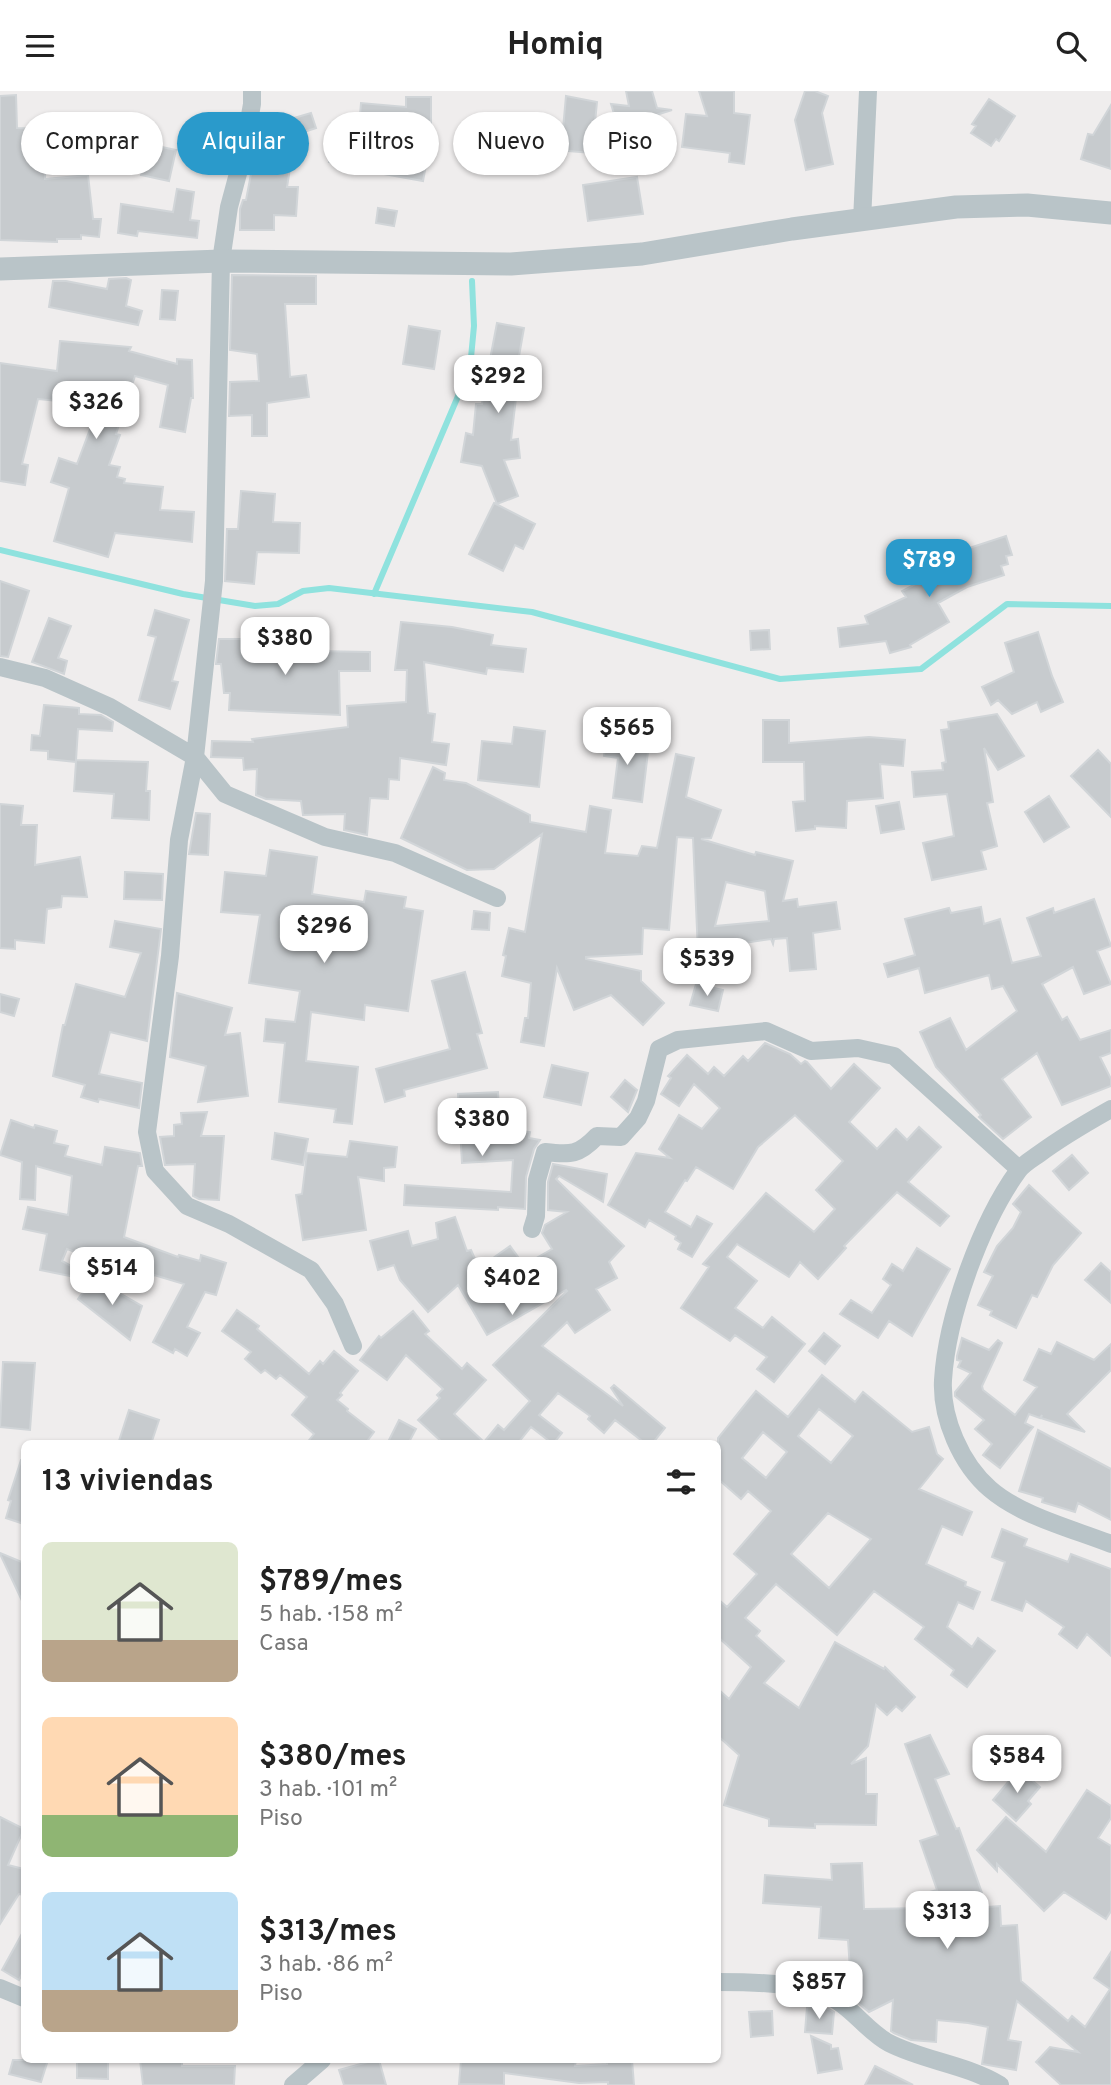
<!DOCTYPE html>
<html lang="es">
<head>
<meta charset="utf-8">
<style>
  :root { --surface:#fff; --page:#f6f6f6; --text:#222; --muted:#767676; --accent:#2a9acb }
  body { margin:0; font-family:Overpass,sans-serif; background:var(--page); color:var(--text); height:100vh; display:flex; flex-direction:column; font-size:26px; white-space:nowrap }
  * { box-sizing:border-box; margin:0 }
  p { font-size:23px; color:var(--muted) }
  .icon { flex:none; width:38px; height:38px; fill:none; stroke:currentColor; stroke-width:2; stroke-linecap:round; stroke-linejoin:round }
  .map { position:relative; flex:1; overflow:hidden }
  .sheet { position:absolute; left:21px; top:1349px; width:700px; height:623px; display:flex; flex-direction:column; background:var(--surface); border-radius:10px; box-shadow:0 2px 5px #0004 }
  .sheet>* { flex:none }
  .hud { position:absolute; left:21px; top:21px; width:700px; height:63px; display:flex; gap:14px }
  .price { position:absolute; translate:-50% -60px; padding:0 16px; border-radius:14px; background:#fff; color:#222; font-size:23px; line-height:46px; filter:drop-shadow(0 2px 4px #0008) }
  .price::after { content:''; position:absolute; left:50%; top:42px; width:21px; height:16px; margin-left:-10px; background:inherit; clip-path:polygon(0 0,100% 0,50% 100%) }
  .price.selected { background:var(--accent); color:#fff }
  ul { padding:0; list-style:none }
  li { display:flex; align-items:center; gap:21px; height:175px; padding:0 21px }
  li span { display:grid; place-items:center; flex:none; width:196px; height:140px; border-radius:10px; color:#555 }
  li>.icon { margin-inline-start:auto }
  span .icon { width:84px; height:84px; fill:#fffc; stroke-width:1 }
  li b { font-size:30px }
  h2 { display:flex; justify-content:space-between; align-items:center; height:84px; padding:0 21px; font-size:30px }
  .pill { padding:0 24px; border-radius:32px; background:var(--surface); box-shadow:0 2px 5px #0004; font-size:24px; line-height:63px }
  .pill.selected { background:var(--accent); color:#fff }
  header { display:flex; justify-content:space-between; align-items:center; height:91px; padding:0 21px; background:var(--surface); font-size:32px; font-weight:700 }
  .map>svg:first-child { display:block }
</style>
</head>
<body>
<header><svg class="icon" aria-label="menu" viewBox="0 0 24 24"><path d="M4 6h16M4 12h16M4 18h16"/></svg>Homiq<svg class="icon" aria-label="search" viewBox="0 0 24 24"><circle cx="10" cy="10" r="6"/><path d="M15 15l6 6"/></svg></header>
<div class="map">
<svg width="1111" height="1994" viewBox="0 0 1111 1994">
  <rect width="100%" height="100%" fill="#efeded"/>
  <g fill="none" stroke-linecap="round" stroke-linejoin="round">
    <path stroke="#8fe2de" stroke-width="6" d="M0,459l183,44 72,12 23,-2 25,-13 26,-3 203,24 248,67 141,-10 86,-65 104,2
      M374,503l96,-226 4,-42 -2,-45"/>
  </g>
  <path fill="#c7cbce" stroke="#d1d5d8" stroke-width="2" fill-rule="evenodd" d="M626,0h26l5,17 15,2 -54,17 -7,-23 18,2z
    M699,0h35v22l16,2 -6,49 -15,-2 1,-9 -48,-6 4,-33 21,2z
    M805,0h10l13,5 -6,17 11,51 -27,6 -11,-50z
    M16,4l1,33 29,1 -1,50 43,-4 5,44h8l-2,18 -18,-2v4h-24v3l-57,-2v-144z
    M566,5l31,6 -5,51 -36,-3 2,-21h5z
    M406,6h25v41l-8,43 -45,-8 2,-9 -51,-2 1,-24 28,1 3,-36 45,4z
    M989,8l26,17 -16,25 -3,-2 -5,7 -20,-13 5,-7 -4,-2z
    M1111,14v64l-30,-10 7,-25 5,1z
    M311,22l5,15 -18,6 -4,-16z
    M210,38l25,7 -5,25 -27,-7z
    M258,47l36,6 -7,43h11l-2,29 -22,-1v15h-34v-21l3,-9h3z
    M118,53l28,8 2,-8 28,6 -7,31 -28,-6 1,-3 -29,-9z
    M637,86l6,37 -55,7 -5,-36z
    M177,98l17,3 -4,28 9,1 -2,17 -59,-7 -1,5 -19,-3 3,-29 52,8z
    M378,117l19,3 -3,15 -18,-3z
    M232,184l84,1v28h-31l5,73 16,-2 3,22 -42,6v33h-15v-21l-23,1 1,-34 29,-1 -2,-27 -27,-4z
    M126,187l5,2 -5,26 16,5 -4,14 -89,-18 4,-26h13l41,8 2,-10z
    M162,199l16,1 -3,29 -15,-1z
    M497,232l27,5 -8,45h3l-8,67 7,-1 2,19 -16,2 14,36 -21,8 -15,-38 -21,-4 5,-29 7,2 3,-31h6l4,-34h2z
    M409,235l31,5 -6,38 -31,-5z
    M60,250l71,6 -2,4 48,13v-5l15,1 1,38h-2l-6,34 -25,-5 8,-42 -33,-9 -19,58 4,1 -11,30 11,2 -3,10 8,2 -1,4 39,4 -3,23 34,2 -2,30 -77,-9 -7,24 -54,-16 15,-53 -18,-6 8,-24 18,6 22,-59 -61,-6 -16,65 6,1 -3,20 -25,-4v-118l57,8z
    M241,400l34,3 -2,28 27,1 -1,30 -42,-1 -3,32 -29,-3 2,-52h11z
    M494,412l41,21 -12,25 -8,-4 -12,26 -34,-17z
    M1006,445l6,19 -6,1 2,8 -7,2 3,9 -37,12 -29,16 11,19 -39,23 1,2 -21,6 -4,-12 -46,6 -2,-19 30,-4 -3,-8 41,-19 -4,-6 52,-27 -3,-10z
    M0,490l29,10 -21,66 -8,-1z
    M155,519l34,10 -17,61 6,1 -8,27 -31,-9 17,-63 -8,-2z
    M49,527l22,8 -13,32 9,3 -3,13 -32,-12z
    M401,531l51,5 41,8 -2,10 35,4 -3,23 -36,-4 -1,6 -62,-12 4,51 7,1 -3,28 17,2 -3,21 -46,-7 -1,22 -10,-1 -1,20 -18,-1 -3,37 -23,-5 1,-16 -42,1 -2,-14 -35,-2 -10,-4 1,-26 -13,1 -1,-12 -32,-1 1,-16 41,1 -1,-3 96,-12 -1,-21 59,-4 1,-32h-12z
    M769,539l1,19 -19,1 -1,-19z
    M1038,541l14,44 11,26 -22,10 -4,-10 -25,12 -14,-14 -7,5 -9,-18 32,-15 -9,-29z
    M219,548h23v9l71,-6 1,9 56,1v19h-31l1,44 -111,-5 1,-17h-6l-3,-29h-5z
    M44,614l35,3v6l22,1 12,7 -1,9 -34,-2 -2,31 72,2 -2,29h4l-1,29 -37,-2 2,-24 -40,-3 2,-29 -28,-3v-8l-17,-1 1,-15 8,1z
    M997,623l27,42 -26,14 -14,-22 9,54 -6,1 10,43 -16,5 5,18 -54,11 -9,-37 31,-7 -7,-42 -33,3 -2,-25 31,-2 -1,-7 4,-1 -5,-32 8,-1 -1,-7z
    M763,629h26v23l80,-6 36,3 -2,26 -23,-2 3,34 -36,3 -1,27 -31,-2v3l-19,2 -3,-29 12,-1 -1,-39h-41z
    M514,636l31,4 -6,56 -61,-7 4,-39 30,3z
    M607,640l23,3 -2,16 20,2 -6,50 -29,-4 5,-40 -14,-2z
    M1098,659l13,14v53l-40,-41z
    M676,663l18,4 -8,39 35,13 -10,28 -10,1 54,16 1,-3 37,9 -10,40 14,-2 1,8 38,-5 4,27 -27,4 3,36 -26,2 -3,-33 -13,1 -1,5 -2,-5 -27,4 1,5 -7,3 -40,1 -5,-114 -16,-1 -8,93 -26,-2 -1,26 -56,3v2l55,12v10l23,22 -21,22 -32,-30 -37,15 -17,-42 -13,78 -23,-4 4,-24h3l3,-35 -29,-7 4,-20 -3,-1 6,-27 16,4 17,-98 -48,35 -27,1 -66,-32 32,-71 12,6 -1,7 22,3 64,32v7l56,10 4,-26 21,4 -6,43 33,3 4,-10 15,2zM726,791l39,9 4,30 -54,5z
    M1049,705l20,31 -25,15 -19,-30z
    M899,711l5,27 -23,4 -5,-27z
    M0,713l23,2 -2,19h16l-2,40 45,-8 7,40 -25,-1 -1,11 -14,2 -3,34 -29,-3v9l-15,-1z
    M196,722l14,1 -2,41 -19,-1z
    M270,759l47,7 -5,37 52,8 2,-11 40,6 -2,11 19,3 -15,100 -43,-6 -1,15 -53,-8 -5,49 52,6 -6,57 -18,-2 2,-13 -57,-7 6,-59 -21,-2 2,-22 29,3 5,-31 -51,-8 11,-68 -39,-3 4,-40 41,4z
    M125,781l38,2 -1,26 -38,-1z
    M1094,808l17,47 -14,5 14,33 -27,10 -11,-27 -31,17 20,36 5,-3 13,23 31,-10v23l-11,4 11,22v7l-49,19 -25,-52 -35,26 29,38 -28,22 -24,-22 2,-2 -45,-48 -16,-35 30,-14 16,32 51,-39 -14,-25 -11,3 -3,-14 -64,18 -6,-25 -31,9 -4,-13 31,-9 -10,-36 44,-11 2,5 30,-6 3,17 16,-5 12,44 29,-7 -14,-38 26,-10 1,5z
    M474,820l16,2 -1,17 -17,-1z
    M115,830l46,8 -14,112 -37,-9 -11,42 43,9 -3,25 -40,-9 -1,3 -17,-5 4,-12 -32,-9 10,-51h2l11,-41 49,13 16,-44 -31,-6z
    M465,881l17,61 -5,1 10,34 -83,22 1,6 -20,6 -9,-33 74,-20 -18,-68z
    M696,893l27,6 -5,21 -28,-6z
    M177,902l55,15 -7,27 15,-2 8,63 -50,6 8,-36 -36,-9z
    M0,903l19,5 -5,17 -14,-4z
    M765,952l25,11 11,10 4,-3 2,1 24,27 23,-25 26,24 -31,34 28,27 19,-20 11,11 12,-13 22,20 -33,35 41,34 -9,10 -43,-34 -53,54 2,2 -28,31 -18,-17 -11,15 -52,-33 -10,13 30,24 -22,27 28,20 9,-11 33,27 -31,38 -17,-13 10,-12 -32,-22 -5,6 -49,-33 28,-41 -6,-3 63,-71 48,39 21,-23 -19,-19 27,-29 -48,-46 -37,32 -25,42 -37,-22 -9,14 -2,-1 -20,32 26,15 6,-11 15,8 -20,33 -14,-8 3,-6 -6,-4 1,-3 -27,-16 -4,7 -37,-22 28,-52 34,5 -11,-9 20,-34 23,14 18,-21 -26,-24 -15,22 -18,-12 10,-16 -3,-2 19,-21 21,19 6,-7 10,9 19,-20 5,5z
    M552,974l36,8 -7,32 -37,-8z
    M625,989l12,10 -9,22 -17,-15z
    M498,1001l2,36 30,4 -1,6 11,2 -6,9 -8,28 -1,32 -27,-2v3l-94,-5 1,-20 106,7 2,-32 -51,3 -4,-69z
    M207,1021l-6,24h23l-5,64 -20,-1 -6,-3 2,-32 -30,1 -5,-28 14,-1v-11l8,-1 -1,-11z
    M11,1029l23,8 1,-3 22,6 -3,12 14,3 -3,10 37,9 3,-18 35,6 2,13h-4l-14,71 54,20 1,-2 21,6 1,-6 25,8 -10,32 -11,-3 -18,35 13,6 -13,23 -12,-7 -2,4 -20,-11 31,-58 -30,-9 -3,5 -84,-31 -5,12 29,16 -1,3 -50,-10 7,-36 -24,-5 5,-22 40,8 4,-39 -36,-10 -1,34 -15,-1 2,-37 -22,-7z
    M275,1042l33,6 -5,26 -31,-6z
    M350,1050l47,6 -2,20 -11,1v13l-26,-4 8,53 -63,10 -7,-45 6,-1 5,-41 40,4z
    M1072,1064l16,18 -19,17 -16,-19z
    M553,1073l54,10 -4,28 -44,-26 -3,3 68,67 -15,16 8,16 -21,11 14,21 -35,23 -8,-11 -25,24 81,60 -12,-18 3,-3 51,43 -13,16h-6l-31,-24 -11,13 -16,-14 2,-3 -32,-23 -19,22 23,18 -9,11 -22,-17 -12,15 2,2h-77l-26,-24 22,-22 -3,-3 6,-6 -37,-34 -19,25 -27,-20 19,-24 2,2 32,-27 16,20 -4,3 37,35 5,-6 19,17 -32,34 30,28 14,-17 6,5 26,-29 -37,-36 74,-74 -1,-1 -79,45 -29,-50 -30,27 -28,-32 -6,-15 -16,5 -8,-29 38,-10 4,15 26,-7 -2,-16 19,-6 12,34 4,-1 8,18 31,-22 14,19 28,-16 -10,-16 3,-8 22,-13 -19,-2v-28z
    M1029,1094l52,48 -28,32 -16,32 -5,-2 -16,33 -26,-13 2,-4 -14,-6 15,-29 -9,-4 13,-26 16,-18 8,-16 -8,-8z
    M917,1157l33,21 -38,67 -23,-15 -11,17 -38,-24 11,-14 21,13 19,-28 -8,-6 9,-15 11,7z
    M1101,1172l10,9v31l-26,-23z
    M93,1187l49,28 -12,34 -52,-41z
    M237,1219l22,16 -2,3 52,45 11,-13 3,3 11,-13 24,20 -18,22 2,2 -5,5 11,9 -1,2 27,21 -9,12h-59l8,-10 -22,-19 15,-18 -27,-22 -4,4 -11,-9 -4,3 -16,-14 6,-7 -29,-21z
    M824,1242l16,13 -15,18 -16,-13z
    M962,1247l27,12 9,-10 4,3 -20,43 1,4 32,25 22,-28 -13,-7 15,-31 12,5 6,-12 37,18 17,-16v26l-44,44 18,18 -44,-14 1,-3 -2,3 -11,-4 -4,9 8,4 -33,41 -17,-13 9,-11 -17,-15 9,-9 -29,-24v-4l16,-19 -13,-6 3,-6 -4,-1v-4z
    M3,1271l32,1 -5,67 -30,-3z
    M822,1284l33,27 8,-10 49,40 17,-5 8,27 6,5 -24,30 53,23 -10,23 -20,-9 -16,38 40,18 -1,4 15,6 -7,17 -15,-7 -11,25 25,20 6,-9 17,13 -28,36 -16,-12 3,-5 -39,-31 9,-12 -50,-36 -37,44 -61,-51 -31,34 15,13 -4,5 28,25 -20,22 35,25 36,-66 49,27 1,-2 30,30 -13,14 -6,-5 -9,9 -11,-10 -8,41 -17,18 15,-6v36h11l-1,31 -61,-1v4l-46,-2v-7l-45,-14 15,-50 -21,-19v-47l11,10 22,-32 -33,-30v-38l9,8 30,-33 -23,-20 37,-43 -23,-20 -7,8 -23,-20v-41l38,-47 32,26zM819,1318l34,27 -22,27 -33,-27zM763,1341l24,20 -21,26 -24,-20zM828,1422l43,26 -42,49 -38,-34z
    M129,1319l30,10 -8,24h-33z
    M399,1329l17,9 -8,15h-21z
    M1038,1339l73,39v51l-33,-17 -3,9 -33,-10 1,-4 -24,-7z
    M21,1369h3v64l-18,-6 5,-17 -3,-1z
    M1002,1438l25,10 -3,7 44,16 3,-8 40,15v87l-24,-22 -10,14 -18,-14 5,-7 -38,-26 -4,10 -30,-11 13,-38 -13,-5z
    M0,1462l24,10v42l-24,-51z
    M930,1644l19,39 -14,5 21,50 3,-1 28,79 13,-1 1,20 16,-1 4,56 47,40 4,-5 13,11 25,-38 -16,-11 17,-26v133h-50l-25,-23 14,-15 28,5 -61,-51 -9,39 13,2 -5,28 -34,-6 6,-37 -20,-4 -31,-3 -1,22 -25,-2 -17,-7 -3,-2 2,-31 -24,12 -17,-14 -4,-58 -29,-2 2,-31 -58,-4 2,-28 67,5 -1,-16 31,-1 2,46 66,-1 -4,-15 11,-3 -17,-49 18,-6 -33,-91z
    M1019,1678l21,18 -12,14 3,3 -15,17 -23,-21z
    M1087,1699l24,16v12l-13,20 13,8v65l-5,8 -42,-27 -20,19 -47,-47v7l-20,-21 29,-33 40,35z
    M0,1726l24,12 -16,36 16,4v26l-5,-1 -19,30z
    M24,1839v40l-5,10 -17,-10z
    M807,1916l22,2 5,3 -2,22 -27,-2z
    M772,1920l1,24 -22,2 -2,-25z
    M811,1945l20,9v4l7,-1 4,21 -24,4z
    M13,1969h35l-7,22 -32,-8z
    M77,1969h31v19l-31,-1z
    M140,1969h42v6h53l-1,19h-91z
    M375,1969h4l7,25h-42l-5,-15z
    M461,1969h115l-1,6 32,-2v-4h25l2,25h-26v-3l-29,1 -75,-10v12l-45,-1z
    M875,1975l38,19h-48z"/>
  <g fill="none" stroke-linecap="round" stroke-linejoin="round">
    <path stroke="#b9c4c8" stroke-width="18" d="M252,0v13l-9,51 -14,52 -8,54 -7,320 -19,176 -16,83 -9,116 -23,176 8,39 32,35 42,18 82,46 24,34 18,42
      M862,130l6,-130
      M0,576l45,11 65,29 85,50 30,37 100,43 70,16 102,45
      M1111,1018c-25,14 -49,28 -72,45 -7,5 -16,10 -21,17 -37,51 -71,145 -75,209 -2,38 18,84 47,109 31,27 83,40 121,55
      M532,1138l4,-13 1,-36 8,-28c26,3 34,3 52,-16l24,1 17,-19 8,-17 13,-52 19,-9 88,-9 45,20 47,-3 36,8 125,113
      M718,1891c34,0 92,0 121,20 18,12 31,31 50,41 35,18 76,21 111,42
      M0,1897l24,10
      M293,1994l29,-25"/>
    <path stroke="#b9c4c8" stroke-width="23" d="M0,178l221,-8 290,3 131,-10 150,-25 164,-22 71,-2 84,8"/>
  </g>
</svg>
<b class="price" style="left:498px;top:324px">$292</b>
<b class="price" style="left:96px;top:350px">$326</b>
<b class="price selected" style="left:929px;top:508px">$789</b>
<b class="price" style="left:285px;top:586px">$380</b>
<b class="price" style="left:627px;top:676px">$565</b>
<b class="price" style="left:324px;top:874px">$296</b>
<b class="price" style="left:707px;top:907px">$539</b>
<b class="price" style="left:482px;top:1067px">$380</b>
<b class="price" style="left:112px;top:1216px">$514</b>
<b class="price" style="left:512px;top:1226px">$402</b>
<b class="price" style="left:1017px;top:1704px">$584</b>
<b class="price" style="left:947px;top:1860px">$313</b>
<b class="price" style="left:819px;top:1930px">$857</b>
<div class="hud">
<a class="pill">Comprar</a>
<a class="pill selected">Alquilar</a>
<a class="pill">Filtros</a>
<a class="pill">Nuevo</a>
<a class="pill">Piso</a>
</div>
<section class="sheet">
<h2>13 viviendas<svg class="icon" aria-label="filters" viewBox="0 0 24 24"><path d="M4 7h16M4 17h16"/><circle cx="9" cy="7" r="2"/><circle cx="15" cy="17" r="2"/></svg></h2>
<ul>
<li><span style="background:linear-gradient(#dfe7d0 70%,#b9a48a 0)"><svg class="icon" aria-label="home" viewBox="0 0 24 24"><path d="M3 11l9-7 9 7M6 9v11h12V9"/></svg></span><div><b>$789/mes</b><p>5 hab. · 158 m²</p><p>Casa</p></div></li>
<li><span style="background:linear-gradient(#ffd9b3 70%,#8fb573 0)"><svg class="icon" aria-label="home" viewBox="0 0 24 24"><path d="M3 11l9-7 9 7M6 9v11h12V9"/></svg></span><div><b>$380/mes</b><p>3 hab. · 101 m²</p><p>Piso</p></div></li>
<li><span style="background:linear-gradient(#bfe0f5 70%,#b9a48a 0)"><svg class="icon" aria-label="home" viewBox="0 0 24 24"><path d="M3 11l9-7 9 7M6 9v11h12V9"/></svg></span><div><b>$313/mes</b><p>3 hab. · 86 m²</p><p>Piso</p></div></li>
</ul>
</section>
</div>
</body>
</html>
